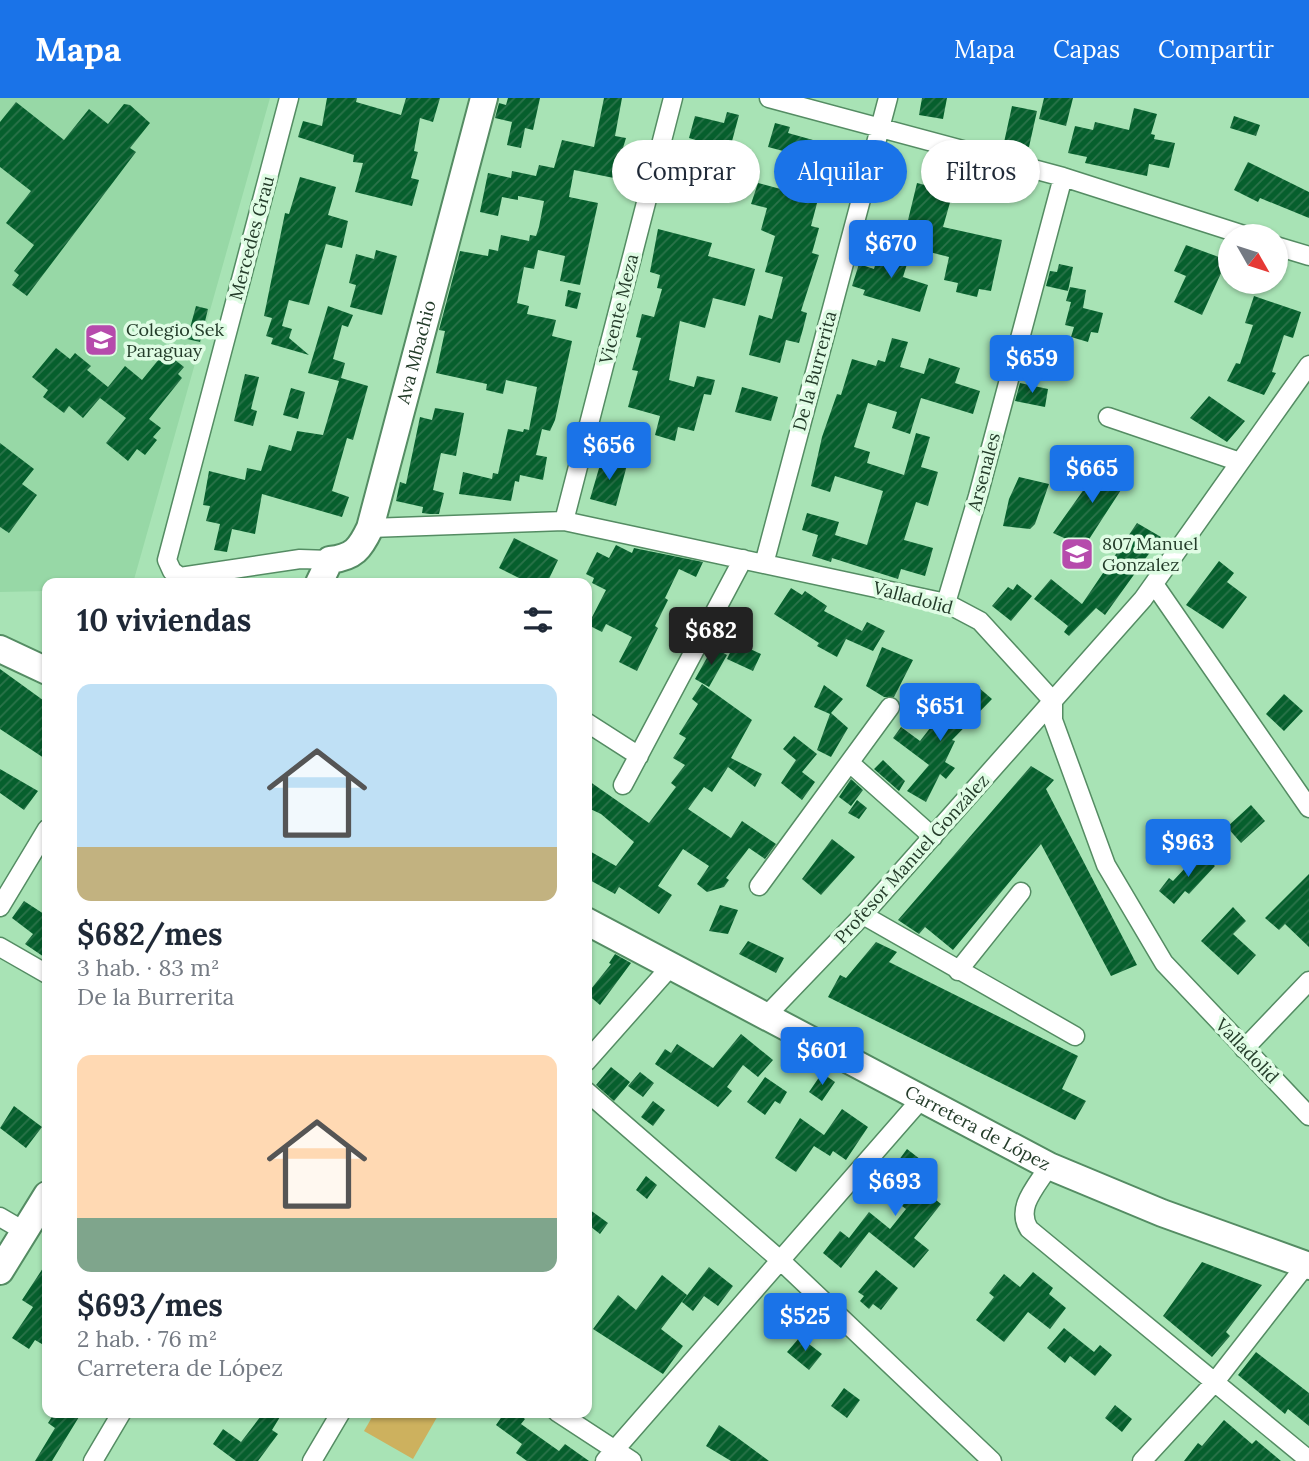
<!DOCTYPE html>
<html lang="es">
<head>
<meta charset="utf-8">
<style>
  :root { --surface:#fff; --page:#f2f2f3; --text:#1f2937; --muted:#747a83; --accent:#1a73e8 }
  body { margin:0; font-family:Lora,serif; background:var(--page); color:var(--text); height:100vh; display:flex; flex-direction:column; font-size:26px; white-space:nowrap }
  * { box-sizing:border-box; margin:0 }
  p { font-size:23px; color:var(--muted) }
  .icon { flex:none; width:38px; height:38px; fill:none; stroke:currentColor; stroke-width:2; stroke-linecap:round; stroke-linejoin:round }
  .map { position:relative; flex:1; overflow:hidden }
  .drawer { position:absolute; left:42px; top:480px; width:550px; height:840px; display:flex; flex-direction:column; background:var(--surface); border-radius:14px; box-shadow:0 2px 5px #0004 }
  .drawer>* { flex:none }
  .hud { position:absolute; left:612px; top:42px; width:592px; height:63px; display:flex; gap:14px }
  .needle { width:46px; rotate:129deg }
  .fabs { position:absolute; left:1218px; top:126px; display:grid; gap:14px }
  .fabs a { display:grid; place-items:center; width:70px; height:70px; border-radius:50%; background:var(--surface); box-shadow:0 2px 5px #0004; font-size:35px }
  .price { position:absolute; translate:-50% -60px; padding:0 16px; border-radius:7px; background:var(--accent); color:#fff; font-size:23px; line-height:46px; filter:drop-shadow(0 2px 4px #0008) }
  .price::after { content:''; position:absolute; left:50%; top:42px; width:21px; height:16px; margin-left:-10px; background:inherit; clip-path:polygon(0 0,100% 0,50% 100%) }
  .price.active { background:#222; color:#fff }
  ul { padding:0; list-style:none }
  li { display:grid; align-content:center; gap:14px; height:371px; padding:0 35px }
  li span { display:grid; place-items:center; height:217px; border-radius:14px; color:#555 }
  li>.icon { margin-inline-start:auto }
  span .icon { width:126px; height:126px; fill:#fffc; stroke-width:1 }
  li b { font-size:30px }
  h2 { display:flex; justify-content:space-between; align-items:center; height:84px; padding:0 35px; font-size:30px }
  .chip { padding:0 24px; border-radius:32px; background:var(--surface); box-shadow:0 2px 5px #0004; font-size:24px; line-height:63px }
  .chip.active { background:var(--accent); color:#fff }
  header { display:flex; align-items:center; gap:42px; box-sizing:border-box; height:98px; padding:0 35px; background:var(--accent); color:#fff }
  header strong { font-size:33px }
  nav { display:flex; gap:38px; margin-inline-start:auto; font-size:24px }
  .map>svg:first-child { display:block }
</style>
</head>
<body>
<header>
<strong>Mapa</strong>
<nav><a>Mapa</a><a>Capas</a><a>Compartir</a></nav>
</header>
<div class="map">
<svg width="1309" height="1363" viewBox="0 0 1309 1363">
  <defs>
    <pattern id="building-hatch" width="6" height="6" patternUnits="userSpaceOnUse" patternTransform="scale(1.75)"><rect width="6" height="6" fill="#065f2d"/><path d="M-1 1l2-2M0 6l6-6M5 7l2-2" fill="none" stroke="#2b734a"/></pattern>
  </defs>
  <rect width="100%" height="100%" fill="#a8e3b5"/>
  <path fill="#97d8a6" d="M0,0h270l-137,485h-86v8l-47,1z"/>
  <path fill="#cdb15e" d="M375,1314h65l-27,47 -49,-28z"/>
  <path fill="url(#building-hatch)" d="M327,0h30l-1,4 45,13 5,-17h34l-7,24 -13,-4 -6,33 4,1 -7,26 8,2 -7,26 -57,-14 8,-29 -10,-1 1,-7 -56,-18 5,-16 19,5z
    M508,0h32l-7,32 -8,-2 -4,20 -14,-3 5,-23 -17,-4 4,-15 7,2z
    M604,0h18l-7,38 11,2 -12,40 -40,-8 -5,27 29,6 -18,82 -20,-4 5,-25 -27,-6 -4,19 -10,-2 -7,36 12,3 -2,8 29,6 -4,16 20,5 -17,79 -5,11 -8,-2 -6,26 11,2 -4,23 -23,-5 -1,7 -4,-1 -4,20 -52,-7 4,-22 29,7 1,-6 5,1 10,-45 15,3 1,-3 5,1 8,-43 -31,-7 -3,14 -17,-4 1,-6 -51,-11 9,-42 -6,-1 21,-79 28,5 1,-7 9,2 3,-16 28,6 1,-6 6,1 3,-9 5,-26 -26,-5v4l-16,-3 -4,19 -18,-4 8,-39 23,5 1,-7 24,5 3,-11 15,3 8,-28 32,7z
    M922,0h25l-4,21 -24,-4z
    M1044,0h29l-7,28 -27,-7z
    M16,4l48,38 25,-31 19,15 16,-20 6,1 20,18 -20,25 6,4 -109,144 -15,-11 7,-10 -5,-4 20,-26 -28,-22 25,-32 -31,-24v-45z
    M1012,8l25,5 -8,36 -7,-1 -1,5 -18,-4z
    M1134,10l23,6 -6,20 4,1 -1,4 21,4 -6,25 -20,-4 -2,12 -62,-13 2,-6 -19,-4 7,-27 18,4 2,-8 34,8z
    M727,14l12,3 -8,30 -14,-4 -1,5 -27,-8 6,-22 29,7z
    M1234,18l26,9 -4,11 -26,-8z
    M775,25l15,4 -2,6 50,14 -9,44 -8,-3 -10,38 8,2 -7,25 7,2 -18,56 6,2 -4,16 -4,14 -13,-3 -6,23 -31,-8 10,-40 13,4 11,-42 -18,-5 10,-36 -14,-6 6,-22 -16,-4 7,-21 41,11 8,-32 -1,-5 -38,-10z
    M1248,64l61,30v26l-49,-20 -2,4 -24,-12z
    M300,79l36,10 -8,28 20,6 -6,27 -16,-4 -17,61 -20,-5 -7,26 10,3 -3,9 20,17 -38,-11 2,-6 -7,-2 6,-18 -8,-2 21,-103 4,1z
    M917,85l36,9 -10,35 59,13 -11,51 -12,-2 -2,8 -21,-5 2,-9 -14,-3 5,-23 -47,-12z
    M658,131l54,14 -4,13 47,13 -10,37 -32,-8 -8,30 -25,-7 -11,59 25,7 3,-11 18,4 -4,15 -7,-1 -10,37 -16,-4 -3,14 -20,-6 5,-19 -32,-9 10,-36 -6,-1 9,-32 -5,-1 6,-23 12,3 8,-28 -5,-1 3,-13 -10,-3z
    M882,144l29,9 -8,26 25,8 -8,27 -57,-17 2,-5 -13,-4 7,-22 15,5z
    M1186,147l41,15 -25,55 -28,-13 12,-26 -12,-5z
    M376,152l21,6 -15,59 -32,-8 6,-22 -7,-2 7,-29 18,5z
    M1059,166l14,3 -5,24 -22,-5 4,-15 7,1z
    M1070,189l16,3 -3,18 20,5 -5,20 -7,-1 -3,10 -17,-5 3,-10 -9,-2 6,-23 -5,-1z
    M568,192l13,3 -4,16 -12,-3z
    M1254,198l47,16 -8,26 -9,-3 -12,37 4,1 -12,22 -37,-14 9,-18 4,1 13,-39 -8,-2z
    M196,208l12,3 -8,33 -13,-3z
    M328,208l25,9 -5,12 -6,-2 -9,34 12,4 -4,15 27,8 -15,54 -6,-2 -15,53 17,6 -7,20 -80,-23 -7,40 -23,-5 -5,23 -13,-2 6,-26 -14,-3 4,-15 -7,-1 6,-34 36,9 2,-12 14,3 8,-26 22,6 6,-20 26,4 16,-54 -31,-8z
    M892,240l16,4 -8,25 24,7 5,-16 31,10 -5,15 25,8 -7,23 -52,-16 -11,36 -18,-6 5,-16 -29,-9 -14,44 16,5 -3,11 37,12 12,-42 14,4 -9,30 17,5 -10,34 -12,-4 -12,38 29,8 -8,28 -24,-7 -3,10 -66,-21 -1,4 -19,-6 6,-21 -16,-5 5,-17 32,9 -4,13 32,10 16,-54 -48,-15 -5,16 -19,-6 11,-49 15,-43 4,1 11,-36 24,7 2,-6 7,2z
    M56,250l14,11 5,-6 16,13 -4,4 21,17 17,-21 17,14 17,-21 5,4 6,-7 14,11 -6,7 4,4 -33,41 12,9 -8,9 4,3 -12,15 -8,-6 -9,12 -22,-18 20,-25 -26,-20 -17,20 -14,-12 -5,7 -21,-16 5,-7 -16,-13z
    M245,276l14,3 -8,32 6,2 -4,15 -19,-5z
    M1020,285l28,6 -3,18 -30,-6z
    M742,289l36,10 -7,24 -36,-9z
    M291,290l14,4 -7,27 -15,-4z
    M1209,298l36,25 -18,21 -37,-24z
    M435,310l29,5 -8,43 -15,-3 -8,37 11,3 -5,21h-9l-8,-1 1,-6 -27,-6 4,-19 6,2 14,-67 12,3z
    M0,345l34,26 -12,15 15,11 -28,38 -9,-6z
    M602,360l25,7 -11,41 -26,-7z
    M1104,363l26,15 -46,71 -31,-14z
    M1019,379l30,7 -14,40 -5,5 -27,-3 6,-27z
    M1137,425l24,14 -56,78 -9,-7 -27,28 -5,-4 4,-6 -34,-27 17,-20 31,25z
    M514,440l44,22 -11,23h-18l-30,-15z
    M616,447l16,8 2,-5 69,14 -7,15 -17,-8 -14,29 3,2 -13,26 3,2 -21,43 -18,-9 13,-25 -26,-13 -4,8 -14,-7 18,-35 -14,-7 2,-5 -8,-4 11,-22 12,6z
    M1219,463l15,12 -7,9 20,15 -24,32 -37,-24z
    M1017,486l15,12 -21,25 -19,-15 16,-19 5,3z
    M791,490l11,7 3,-4 22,15 -3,5 38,20 5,-9 18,9 -12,20 -27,-12 -9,18 -20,-11 2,-3 -45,-29z
    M735,544l26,12 -8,17 -26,-12z
    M713,549l14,8 -18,32 -14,-8z
    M882,549l31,13 -19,37h-10l-18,-11z
    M0,571l47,34v57l-47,-31z
    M702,586l50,36 -21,38 31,16 -7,13 -27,-20 -16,25 -8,-5 -16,22 43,29 11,-17 34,23 -11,15 -16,-11 -23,30 3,2 -5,7 -17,5 -10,-8 12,-18 -26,-17 -25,37 14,9 -13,19 -40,-27 -4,7 -29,-16v-29l30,17 18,-24 -33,-28 -15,-7v-28l63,44 27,-36 -5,-4 14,-18 -12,-7 13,-20 -7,-4 19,-30 -6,-5z
    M824,587l19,14 -12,14 17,15 -17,29 -14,-7 13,-36 -16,-7z
    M978,589l14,12 -40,41 3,1 -10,21 10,6 -9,11 -6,-5 -14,28 -19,-11 22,-26 -36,-27 8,-11 19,14 14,-18 3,2 19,-20 4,3z
    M1284,596l19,17 -19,20 -18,-17z
    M794,638l23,18 -15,18 13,10 -13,18 -21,-17 15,-23 -13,-11z
    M883,662l22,21 -6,10 -25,-22z
    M1031,668l23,14 -8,9 91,176 -26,11 -70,-132 -88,106 -28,-23 -6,7 -21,-14z
    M0,671l38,22 -14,19 -24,-17z
    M851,681l12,11 -12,16 -12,-9z
    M857,702l10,8 -8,11 -11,-6z
    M1251,707l14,16 -24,22 -14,-16z
    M832,741l23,18 -34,38 -19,-16z
    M1200,754l15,14 -26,28 -4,-3 -11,13 -15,-13 10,-13 4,3z
    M1309,776v73l-24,-23 -6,6 -14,-12z
    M24,803l23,15v43l-22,-15 8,-10 -21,-16z
    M720,807l18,5 -10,24 -19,-3z
    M1233,809l13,14 -13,13 23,21 -18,20 -37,-34z
    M748,843l36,17 -8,15 -37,-19z
    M876,844l21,10 -8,10 189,94 -16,33 24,12 -11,19 -247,-123 12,-22 6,3z
    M615,856l16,9 -31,42 -13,-11 24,-30 -2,-1z
    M741,936l32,26 -15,17 -15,-12 -16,22 5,4 -14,16 -63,-43 10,-15 6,4 6,-9 36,24z
    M611,969l19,15 -16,19 -18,-16z
    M640,974l14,11 -11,14 -15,-11z
    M822,975l13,9 -13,19 -13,-9z
    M765,979l22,15 -7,12 -5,-3 -10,14 -18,-13z
    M653,1003l12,9 -12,16 -12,-9z
    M14,1008l28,21 -16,21 -26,-20z
    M842,1011l26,18 -22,33 -13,-9 -3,5 -16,-10 -18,26 -21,-14 25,-40 24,17z
    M907,1051l27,21 -14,17 21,17 -27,34 15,12 -15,18 -45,-36 -28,36 -18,-15 17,-22 9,7 20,-26 21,17 16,-20 -4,-3 9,-11 -24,-19z
    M646,1078l11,9 -10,14 -11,-9z
    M586,1109l22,16 -8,11 -14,-11z
    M47,1164v85l-12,-7 -6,9 -17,-11 21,-31 -11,-7z
    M1202,1164l60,23 -36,47 4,4 -18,21 -49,-41z
    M709,1169l24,19 -15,20 -14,-10 -11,15 -11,-9z
    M876,1172l22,18 -17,22 -8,-6 -4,5 -9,-8 4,-5 -6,-4z
    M1033,1174l20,16 -4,6 17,14 -16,21 -22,-17 -24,30 -28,-22 18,-23 -5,-4 15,-19 16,13z
    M662,1177l25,20 -26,34 22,17 -20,28 -70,-45 25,-34 18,15z
    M1064,1230l30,24 6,-7 12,10 -17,21 -25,-20 -5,7 -18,-15z
    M800,1239l22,17 -13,16 -22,-18z
    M1256,1254l53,41v33l-21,-17 -3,5 -47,-39z
    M844,1290l16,12 -13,18 -16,-12z
    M1115,1307l17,14 -10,13 -17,-14z
    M55,1314h27l-30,49h-17l20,-33 -7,-5z
    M264,1314h19l-11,18 6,4 -20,27h-22l-23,-17 10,-15 18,13z
    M505,1314h11l9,7 -4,5 38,27 6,-7 24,17h-62l-11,-8 6,-9 -26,-19z
    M1224,1322l28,24 4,-4 25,21h-97l14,-18 4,3z
    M719,1327l16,11 34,25h-38l-25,-15z"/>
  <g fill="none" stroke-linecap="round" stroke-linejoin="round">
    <defs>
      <path id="street" d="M289,0l-122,462 5,11 8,6 120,-18 30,1
        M769,0l294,79 184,59
        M1276,148l33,10
        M1108,319l132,45
        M564,423l109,-423
        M370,430l194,-7 382,82 34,18 73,80v19l53,145 58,98 145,153
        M764,466l124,-466
        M1154,486l155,224
        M946,505l32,-107 85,-319
        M586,624l53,34
        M851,666l82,73
        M623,687l120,-226
        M759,788l131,-179
        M0,809l47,-78
        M863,817l212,121
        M0,849l47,27
        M958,873l63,-79
        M766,918l97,-101 280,-316 166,-234
        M1244,951l65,-68
        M586,964l86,-97
        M586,993l193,168 213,202
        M1049,1068c-12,20 -34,41 -20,63l280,231
        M0,1119l24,14
        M557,1314l75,49
        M93,1363l29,-49
        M312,1363l29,-49
        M605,1363l318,-364
        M1142,1363l72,-78 92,-118"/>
      <g id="secondary">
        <path id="s1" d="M319,485l11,-23c24,-3 30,-11 40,-32l114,-430"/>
        <path d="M0,551l47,22"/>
        <path id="s2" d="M586,823l463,245 113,47 147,53"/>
        <path d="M0,1173l47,-76"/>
      </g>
    </defs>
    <use href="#street" stroke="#548c63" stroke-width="21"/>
    <use href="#secondary" stroke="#548c63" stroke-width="30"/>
    <use href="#street" stroke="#fff" stroke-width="18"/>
    <use href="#secondary" stroke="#fff" stroke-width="26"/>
  </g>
  <defs>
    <symbol id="school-square" viewBox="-11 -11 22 22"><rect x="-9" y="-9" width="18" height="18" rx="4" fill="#b64bac" stroke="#dffce4"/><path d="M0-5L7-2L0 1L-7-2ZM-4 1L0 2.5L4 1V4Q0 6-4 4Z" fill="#fff"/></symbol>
  </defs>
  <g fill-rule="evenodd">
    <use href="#school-square" x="82" y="223" width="38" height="38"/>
    <use href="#school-square" x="1058" y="437" width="38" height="38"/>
  </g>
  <g text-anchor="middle" stroke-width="7" stroke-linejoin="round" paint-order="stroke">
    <g font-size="18" fill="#243c2a" stroke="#dffce4">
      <text transform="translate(252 140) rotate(-75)" y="6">Mercedes Grau</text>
      <text transform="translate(619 211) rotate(-76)" y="6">Vicente Meza</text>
      <text dy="6" stroke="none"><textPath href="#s1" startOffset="262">Ava Mbachio</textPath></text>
      <text transform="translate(815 273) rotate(-75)" y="6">De la Burrerita</text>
      <text transform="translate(984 374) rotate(-75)" y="6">Arsenales</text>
      <text transform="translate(913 500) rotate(15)" y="6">Valladolid</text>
      <text transform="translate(912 761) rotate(-48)" y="6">Profesor Manuel González</text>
      <text transform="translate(1247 953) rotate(46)" y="6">Valladolid</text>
      <text dy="6" stroke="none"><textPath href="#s2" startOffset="443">Carretera de López</textPath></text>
    </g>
    <g font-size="18" fill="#243c2a" stroke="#dffce4" text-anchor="start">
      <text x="126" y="238">Colegio Sek<tspan x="126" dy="21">Paraguay</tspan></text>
      <text x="1102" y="452">807 Manuel<tspan x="1102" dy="21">Gonzalez</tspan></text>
    </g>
  </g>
</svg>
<div class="fabs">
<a><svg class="needle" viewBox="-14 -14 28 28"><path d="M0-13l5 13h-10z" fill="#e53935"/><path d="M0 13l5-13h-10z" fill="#747a83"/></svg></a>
</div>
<b class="price" style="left:891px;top:182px">$670</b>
<b class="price" style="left:1032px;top:297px">$659</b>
<b class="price" style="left:609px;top:384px">$656</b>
<b class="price" style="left:1092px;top:407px">$665</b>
<b class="price active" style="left:711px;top:569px">$682</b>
<b class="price" style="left:940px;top:645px">$651</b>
<b class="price" style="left:1188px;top:781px">$963</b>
<b class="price" style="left:822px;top:989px">$601</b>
<b class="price" style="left:895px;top:1120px">$693</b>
<b class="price" style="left:805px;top:1255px">$525</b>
<div class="hud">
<a class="chip">Comprar</a>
<a class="chip active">Alquilar</a>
<a class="chip">Filtros</a>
</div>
<section class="drawer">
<h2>10 viviendas<svg class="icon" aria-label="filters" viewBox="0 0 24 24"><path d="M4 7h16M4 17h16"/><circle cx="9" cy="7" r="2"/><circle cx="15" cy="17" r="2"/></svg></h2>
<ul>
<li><span style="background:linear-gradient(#bfe0f5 75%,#c2b280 0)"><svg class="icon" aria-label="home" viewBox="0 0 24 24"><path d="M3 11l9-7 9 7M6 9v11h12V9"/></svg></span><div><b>$682/mes</b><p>3 hab. · 83 m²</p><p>De la Burrerita</p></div></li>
<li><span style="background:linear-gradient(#ffd9b3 75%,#7fa58c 0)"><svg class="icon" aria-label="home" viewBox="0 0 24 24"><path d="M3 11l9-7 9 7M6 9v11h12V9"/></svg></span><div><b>$693/mes</b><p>2 hab. · 76 m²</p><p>Carretera de López</p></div></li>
</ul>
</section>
</div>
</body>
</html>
